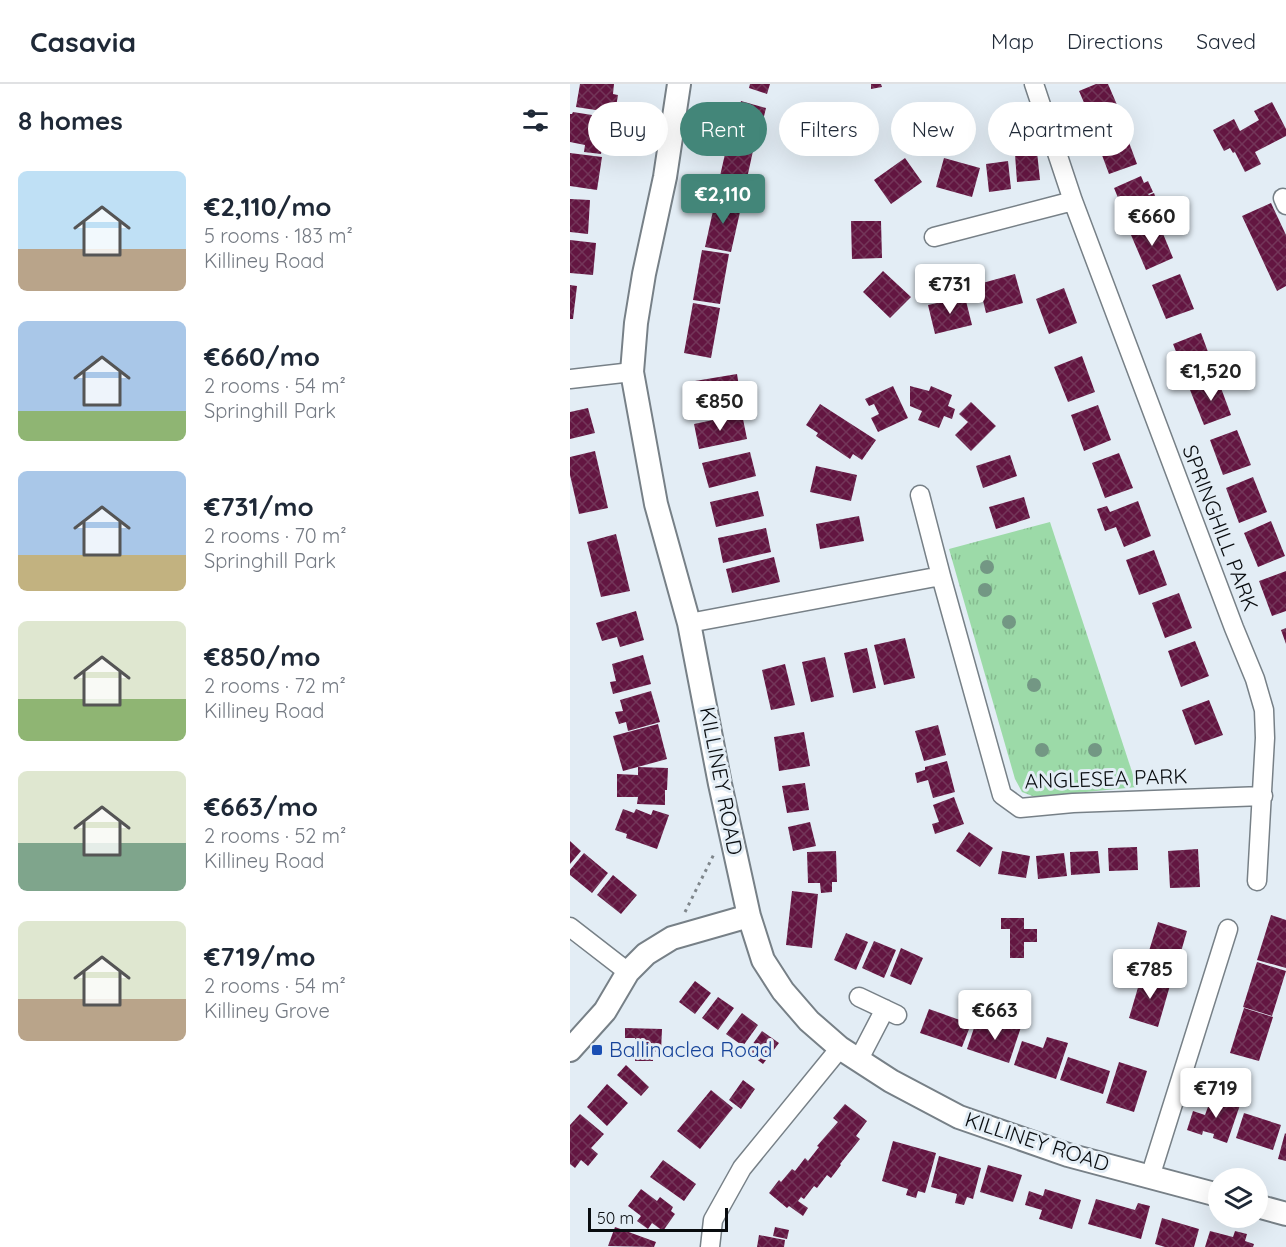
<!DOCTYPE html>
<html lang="en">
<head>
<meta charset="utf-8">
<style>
  :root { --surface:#fff; --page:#f6f6f7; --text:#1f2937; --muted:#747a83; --line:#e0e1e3; --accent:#438679 }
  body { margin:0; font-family:Quicksand,sans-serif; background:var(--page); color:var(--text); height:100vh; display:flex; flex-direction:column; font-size:22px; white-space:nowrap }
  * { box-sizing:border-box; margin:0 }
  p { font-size:20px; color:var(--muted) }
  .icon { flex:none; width:33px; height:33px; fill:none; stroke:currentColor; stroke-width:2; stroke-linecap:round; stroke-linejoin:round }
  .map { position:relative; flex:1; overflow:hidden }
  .panel { display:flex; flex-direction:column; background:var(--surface); width:570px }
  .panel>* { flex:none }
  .hud { position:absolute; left:18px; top:18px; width:570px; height:54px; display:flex; gap:12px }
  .tools { position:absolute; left:638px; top:1084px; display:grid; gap:12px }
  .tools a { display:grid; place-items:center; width:60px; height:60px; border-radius:50%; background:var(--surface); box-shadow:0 6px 24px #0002; font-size:30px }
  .scale { position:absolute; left:18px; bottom:15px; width:140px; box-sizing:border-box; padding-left:6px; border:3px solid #090c0f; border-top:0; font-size:16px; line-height:21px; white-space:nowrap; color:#090c0f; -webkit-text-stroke:4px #e3edf5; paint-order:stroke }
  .price { position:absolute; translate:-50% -51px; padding:0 14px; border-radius:6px; background:#fff; color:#222; font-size:20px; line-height:39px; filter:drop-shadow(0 2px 3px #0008) }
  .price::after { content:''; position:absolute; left:50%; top:36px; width:18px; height:14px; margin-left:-9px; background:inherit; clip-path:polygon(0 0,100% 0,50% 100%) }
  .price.active { background:var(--accent); color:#fff }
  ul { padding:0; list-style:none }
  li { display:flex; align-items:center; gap:18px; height:150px; padding:0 18px }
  li span { display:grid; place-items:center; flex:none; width:168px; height:120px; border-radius:9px; color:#555 }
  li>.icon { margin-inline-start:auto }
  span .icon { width:72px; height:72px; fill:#fffc; stroke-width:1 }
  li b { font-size:26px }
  h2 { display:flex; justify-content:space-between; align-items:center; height:72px; padding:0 18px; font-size:26px }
  .tag { padding:0 21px; border-radius:27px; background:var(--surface); box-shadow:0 6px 24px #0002; font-size:21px; line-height:54px }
  .tag.active { background:var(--accent); color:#fff }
  header { display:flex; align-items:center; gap:36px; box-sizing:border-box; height:84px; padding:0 30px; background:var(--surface); border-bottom:2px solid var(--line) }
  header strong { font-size:28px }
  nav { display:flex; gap:33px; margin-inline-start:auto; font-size:21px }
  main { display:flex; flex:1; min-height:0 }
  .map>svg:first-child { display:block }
</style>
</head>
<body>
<header>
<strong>Casavia</strong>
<nav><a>Map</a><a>Directions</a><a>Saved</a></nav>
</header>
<main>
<section class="panel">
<h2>8 homes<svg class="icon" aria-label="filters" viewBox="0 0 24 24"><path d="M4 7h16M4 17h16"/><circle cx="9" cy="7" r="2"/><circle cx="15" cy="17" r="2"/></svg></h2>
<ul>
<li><span style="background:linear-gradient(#bfe0f5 65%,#b9a48a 0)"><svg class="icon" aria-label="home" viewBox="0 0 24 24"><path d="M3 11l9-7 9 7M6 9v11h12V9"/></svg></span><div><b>€2,110/mo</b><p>5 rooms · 183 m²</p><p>Killiney Road</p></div></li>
<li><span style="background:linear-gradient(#a9c7e8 75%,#8fb573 0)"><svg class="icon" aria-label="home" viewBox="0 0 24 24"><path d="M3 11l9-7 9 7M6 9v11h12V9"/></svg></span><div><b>€660/mo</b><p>2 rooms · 54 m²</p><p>Springhill Park</p></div></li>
<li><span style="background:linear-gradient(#a9c7e8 70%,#c2b280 0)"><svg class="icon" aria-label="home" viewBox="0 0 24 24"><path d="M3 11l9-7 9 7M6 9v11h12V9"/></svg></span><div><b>€731/mo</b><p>2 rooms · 70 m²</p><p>Springhill Park</p></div></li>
<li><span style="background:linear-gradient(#dfe7d0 65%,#8fb573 0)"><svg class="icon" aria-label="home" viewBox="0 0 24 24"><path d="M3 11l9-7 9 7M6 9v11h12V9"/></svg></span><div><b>€850/mo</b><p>2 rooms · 72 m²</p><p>Killiney Road</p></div></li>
<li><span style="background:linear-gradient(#dfe7d0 60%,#7fa58c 0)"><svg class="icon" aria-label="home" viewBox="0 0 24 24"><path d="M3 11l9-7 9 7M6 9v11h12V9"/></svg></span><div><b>€663/mo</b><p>2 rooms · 52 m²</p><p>Killiney Road</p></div></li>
<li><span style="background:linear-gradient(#dfe7d0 65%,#b9a48a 0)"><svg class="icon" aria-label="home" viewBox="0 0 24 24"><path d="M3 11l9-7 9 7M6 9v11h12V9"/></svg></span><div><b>€719/mo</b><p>2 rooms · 54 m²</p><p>Killiney Grove</p></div></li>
</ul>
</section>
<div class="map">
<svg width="716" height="1163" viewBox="0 0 716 1163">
  <defs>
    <pattern id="grass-tufts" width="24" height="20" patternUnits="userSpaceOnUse" patternTransform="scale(1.5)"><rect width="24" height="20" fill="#9cdaa8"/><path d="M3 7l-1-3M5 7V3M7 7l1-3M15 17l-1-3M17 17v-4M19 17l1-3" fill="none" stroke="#85ba8f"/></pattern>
    <pattern id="building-cross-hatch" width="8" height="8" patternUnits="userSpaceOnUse" patternTransform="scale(1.5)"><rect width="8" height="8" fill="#631641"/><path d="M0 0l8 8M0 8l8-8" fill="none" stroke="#733659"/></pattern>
  </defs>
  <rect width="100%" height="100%" fill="#e3edf5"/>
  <path fill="url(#grass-tufts)" d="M480,438l87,265 -102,10 -13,-5 -7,-13 -66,-230z"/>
  <path fill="url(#building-cross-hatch)" d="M10,0h34l-1,10 5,1 -3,18 -39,-6z
    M180,0h20l-3,10 -18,-6z
    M301,0h10l1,3 -11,2z
    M526,0h12l13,30 -27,12 -15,-35z
    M171,17l25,7 -10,41 -26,-6z
    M702,18l14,27v7l-31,16 6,12 -16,8 -10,-20 -2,1 -3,-5 -6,3 -11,-21 21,-11 6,12 19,-11 -5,-9z
    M3,28l38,6 -5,30 -4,-1 -1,7 -17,-2 1,-7 -15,-3v-28h2z
    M554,45l13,35 -28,10 -13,-35z
    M157,61l26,6 -11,50 -26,-7z
    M467,68l3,28 -23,2 -2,-28z
    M0,69l32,4 -5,33 -27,-4z
    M335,74l17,24 -31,22 -17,-24z
    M374,74l36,10 -8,29 -36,-10z
    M438,77l3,28 -22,3 -3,-28z
    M571,92l3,7 4,-2 5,11 -5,2 1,1 5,-2 6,16 -32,13 -14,-34z
    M146,113l26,6 -11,49 -26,-5z
    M0,115l20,1 -2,34 -18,-2z
    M701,119l15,32v51l-9,5 -35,-75z
    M281,137h30l1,37 -30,1z
    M589,140l14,34 -27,12 -15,-35z
    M0,156l26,3 -3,32 -23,-2z
    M132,166l27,4 -9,50 -27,-4z
    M313,187l28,26 -21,21 -27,-26z
    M445,190l8,29 -37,10 -7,-29z
    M610,190l14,35 -28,10 -14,-34z
    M0,201l7,1 -4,33h-3z
    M494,204l13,35 -28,11 -13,-35z
    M395,213l7,28 -37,9 -7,-29z
    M123,219l27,5 -9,50 -27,-5z
    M631,249l13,35 -27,11 -14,-35z
    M512,272l13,36 -27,10 -14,-35z
    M167,290l4,25 -49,8 -3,-25z
    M648,296l13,35 -27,10 -14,-35z
    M323,302l15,32 -30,14 -7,-14 8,-4 -5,-10 -5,2 -4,-7z
    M340,302l19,5 2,-5 21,9 -4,11 7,3 -3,10 -8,-3 -5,12 -21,-8 4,-9 -12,-5z
    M401,318l25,24 -25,25 -16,-16 13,-13 -9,-8z
    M250,320l56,36 -14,20 -9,-6 -3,5 -34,-23 2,-3 -12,-8z
    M528,321l13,35 -27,11 -13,-36z
    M18,324l7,25 -25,6v-27z
    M172,330l5,25 -48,10 -5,-25z
    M667,346l14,35 -28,10 -13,-35z
    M25,367l13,57 -29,6 -9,-39v-18z
    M180,368l6,24 -47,12 -7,-25z
    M549,369l14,35 -28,10 -13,-35z
    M440,371l7,21 -34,12 -7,-22z
    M246,382l41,9 -6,26 -41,-9z
    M683,393l14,35 -28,11 -13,-35z
    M188,407l6,25 -48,11 -6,-25z
    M454,413l6,21 -34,11 -7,-22z
    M568,417l13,35 -27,11 -8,-20 -11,4 -8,-22 10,-3 3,6z
    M289,432l5,25 -44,8 -4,-25z
    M701,437l14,35 -27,11 -14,-34z
    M196,444l5,24 -48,11 -5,-25z
    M46,450l14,57 -29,6 -14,-55z
    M584,466l13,35 -28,10 -13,-35z
    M204,473l6,25 -48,11 -6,-24z
    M716,487v40l-14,5 -13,-35z
    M609,509l13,35 -27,10 -13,-35z
    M66,527l8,29 -24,7 -3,-10 -15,4 -6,-18z
    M716,544v16l-5,-14z
    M335,554l10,40 -31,7 -10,-40z
    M625,557l14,35 -28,11 -13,-36z
    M297,564l9,40 -23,5 -9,-40z
    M73,571l8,29 -38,10 -3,-12 6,-1 -4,-17z
    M255,573l9,40 -23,5 -9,-40z
    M215,580l10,41 -24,5 -9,-40z
    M81,607l9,31 -32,9 -2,-9 -7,2 -4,-12 8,-1 -3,-11z
    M639,616l14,35 -28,10 -13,-35z
    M88,640l9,35 -44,12 -10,-35z
    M368,641l8,30 -22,6 -9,-30z
    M234,648l6,34 -31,5 -5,-34z
    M377,677l8,31 -22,6 -5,-18 -11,3 -2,-10 10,-3v-3z
    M68,683l30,1 -1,22h-2v15l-28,-1 1,-7h-21v-23l21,1z
    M235,699l4,27 -22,3 -5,-27z
    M384,713l10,27 -29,10 -3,-10 7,-2 -6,-17z
    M53,725l11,4 2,-4 15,6 2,-5 16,5 -12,34 -31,-11 1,-4 -12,-4z
    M240,738l6,24 -23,5 -5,-24z
    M399,748l24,16 -13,19 -24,-16z
    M0,757l11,10 -11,13z
    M567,763l1,23 -29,1 -1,-23z
    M628,765l2,38 -30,1 -2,-37z
    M266,767l1,31h-5v10l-11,1 -1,-10h-12l-1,-31z
    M432,767l28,5 -4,22 -28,-4z
    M528,767l2,22 -29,2 -1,-23z
    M14,769l24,20 -16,20 -22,-18v-5z
    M494,769l3,23 -29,3 -2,-23z
    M43,791l24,20 -16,19 -24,-19z
    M222,807l26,3 -6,54 -26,-3z
    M701,831l15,5v48l-29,-8z
    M431,834h23v11h13v13h-13v16h-14v-29h-9z
    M588,838l29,9 -13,45 -30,-9z
    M276,849l22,9 -12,28 -22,-10z
    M304,857l22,9 -12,28 -22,-10z
    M331,864l22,10 -12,27 -21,-9z
    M687,878l29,9 -14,45 -29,-9z
    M572,890l29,8 -13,45 -29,-9z
    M125,897l16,12 -16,21 -16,-12z
    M148,913l16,11 -16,22 -16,-12z
    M674,924l29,9 -14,44 -29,-8z
    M359,925l42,15 -9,23 -42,-14z
    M172,929l16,12 -15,21 -17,-12z
    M430,936l21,7 -12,36 -42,-14 8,-24 21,7z
    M55,944l37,1 -1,23h-8v9h-18v-23h-10z
    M192,947l17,12 -16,21 -16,-12z
    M477,953l21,6 -12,36 -42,-14 8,-24 21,7z
    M498,973l42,14 -7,23 -43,-14z
    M549,978l28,9 -13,41 -28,-9z
    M56,981l23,22 -8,9 -24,-21z
    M173,996l12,9 -14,20 -12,-9z
    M37,1000l21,19 -21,23 -20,-19z
    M141,1006l22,18 -33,41 -23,-18z
    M642,1012l28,9 -13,38 -14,-5 1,-4 -11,-3 -1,4 -15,-5 6,-19 12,4z
    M275,1020l22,17 -11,15 4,3 -20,25 1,1 -10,13 -4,-3 -10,13 -3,-2 -10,13 -3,-2 -3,4 10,7 -5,8 -14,-10 -2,2 -18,-15 10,-13 2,2 11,-13 3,2 10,-13 3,3 11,-14 -2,-1 21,-24 -5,-4z
    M674,1029l37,12 -8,25 -37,-12z
    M10,1030l24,20 -13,14 7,6 -10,12 -7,-6 -6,8 -5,-4v-39z
    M715,1049l1,1v27l-8,-2z
    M323,1057l43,12 -11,40 -7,-2 -2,7 -10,-3 2,-6 -26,-8z
    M369,1072l42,12 -8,31 -6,-2 -3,8 -9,-2 2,-9 -26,-7z
    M93,1076l33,24 -12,17 -34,-24z
    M418,1081l34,10 -9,27 -33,-10z
    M71,1105l16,12 3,-4 13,10 -2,4 4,3 -12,17 -11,-8 -4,6 -11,-8 4,-5 -13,-10z
    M475,1105l36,11 -9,29 -33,-10 3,-9 -17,-5 4,-14 14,5z
    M526,1115l39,11 3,-7 12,3 -9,33 -53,-15z
    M592,1134l37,11 -5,18h-29l-10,-3z
    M45,1143l41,15 -2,5 -46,-1z
    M205,1143l14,3 -2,9 -14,-3z
    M640,1147l23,6 2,-6 12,3 -2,7 9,3 -1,3h-48z
    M189,1151l26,5 -1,7h-27z"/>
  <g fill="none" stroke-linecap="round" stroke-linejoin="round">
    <defs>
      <path id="minor" d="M464,0l39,117 161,427 21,51 9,31 1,28 -8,143
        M713,114l3,7
        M364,153l139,-36
        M0,295l62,-7
        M350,411l21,81 61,219 18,13 53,-5 190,-7
        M119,539l252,-47
        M0,843l58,45
        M289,913l38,18
        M288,977l27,-52
        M580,1093l78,-248
        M140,1163l3,-27 29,-52 98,-120"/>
      <path id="tertiary" d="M109,0l-14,93 -21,97 -8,49 -4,49 24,132 33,119 31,161 29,132 14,44 20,31 26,30 31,27 51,33 68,36 109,38 150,40
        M0,966l35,-39 23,-39 18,-18 26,-16 77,-22
        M687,1122l29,8"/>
    </defs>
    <use href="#minor" stroke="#778087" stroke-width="21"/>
    <use href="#tertiary" stroke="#778087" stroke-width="26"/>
    <path stroke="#7f868b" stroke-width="3" stroke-dasharray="3 4.5" stroke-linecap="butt" d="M115,828l29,-58"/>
    <use href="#minor" stroke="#fff" stroke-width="18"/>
    <use href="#tertiary" stroke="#fff" stroke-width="22"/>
  </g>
  <g fill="#739784">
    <circle cx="417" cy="483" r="7"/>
    <circle cx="415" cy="506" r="7"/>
    <circle cx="439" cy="538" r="7"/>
    <circle cx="464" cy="601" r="7"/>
    <circle cx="472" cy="666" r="7"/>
    <circle cx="525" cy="666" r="7"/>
  </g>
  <rect fill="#1a4fb4" stroke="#e3edf5" stroke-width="2" x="21" y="960" width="12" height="12" rx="3"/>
  <g text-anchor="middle" stroke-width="6" stroke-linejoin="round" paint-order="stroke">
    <g font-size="21" fill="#090c0f" stroke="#e3edf5">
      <text transform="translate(650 444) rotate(69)" y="7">SPRINGHILL PARK</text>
      <text transform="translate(536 695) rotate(-2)" y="7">ANGLESEA PARK</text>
      <text transform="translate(151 697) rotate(79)" y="7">KILLINEY ROAD</text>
      <text transform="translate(467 1058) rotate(18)" y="7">KILLINEY ROAD</text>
    </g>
    <g font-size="21" fill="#164399" stroke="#e3edf5" text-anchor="start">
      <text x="39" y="973">Ballinaclea Road</text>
    </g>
  </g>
</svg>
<div class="tools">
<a><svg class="icon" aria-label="layers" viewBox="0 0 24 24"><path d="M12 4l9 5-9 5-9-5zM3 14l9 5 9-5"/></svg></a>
</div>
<div class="scale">50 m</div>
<b class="price active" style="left:153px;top:141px">€2,110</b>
<b class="price" style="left:582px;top:163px">€660</b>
<b class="price" style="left:380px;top:231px">€731</b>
<b class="price" style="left:641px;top:318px">€1,520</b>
<b class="price" style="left:150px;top:348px">€850</b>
<b class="price" style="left:580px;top:916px">€785</b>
<b class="price" style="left:425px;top:957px">€663</b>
<b class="price" style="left:646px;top:1035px">€719</b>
<div class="hud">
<a class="tag">Buy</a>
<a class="tag active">Rent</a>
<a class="tag">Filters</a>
<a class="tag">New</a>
<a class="tag">Apartment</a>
</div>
</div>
</main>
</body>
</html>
